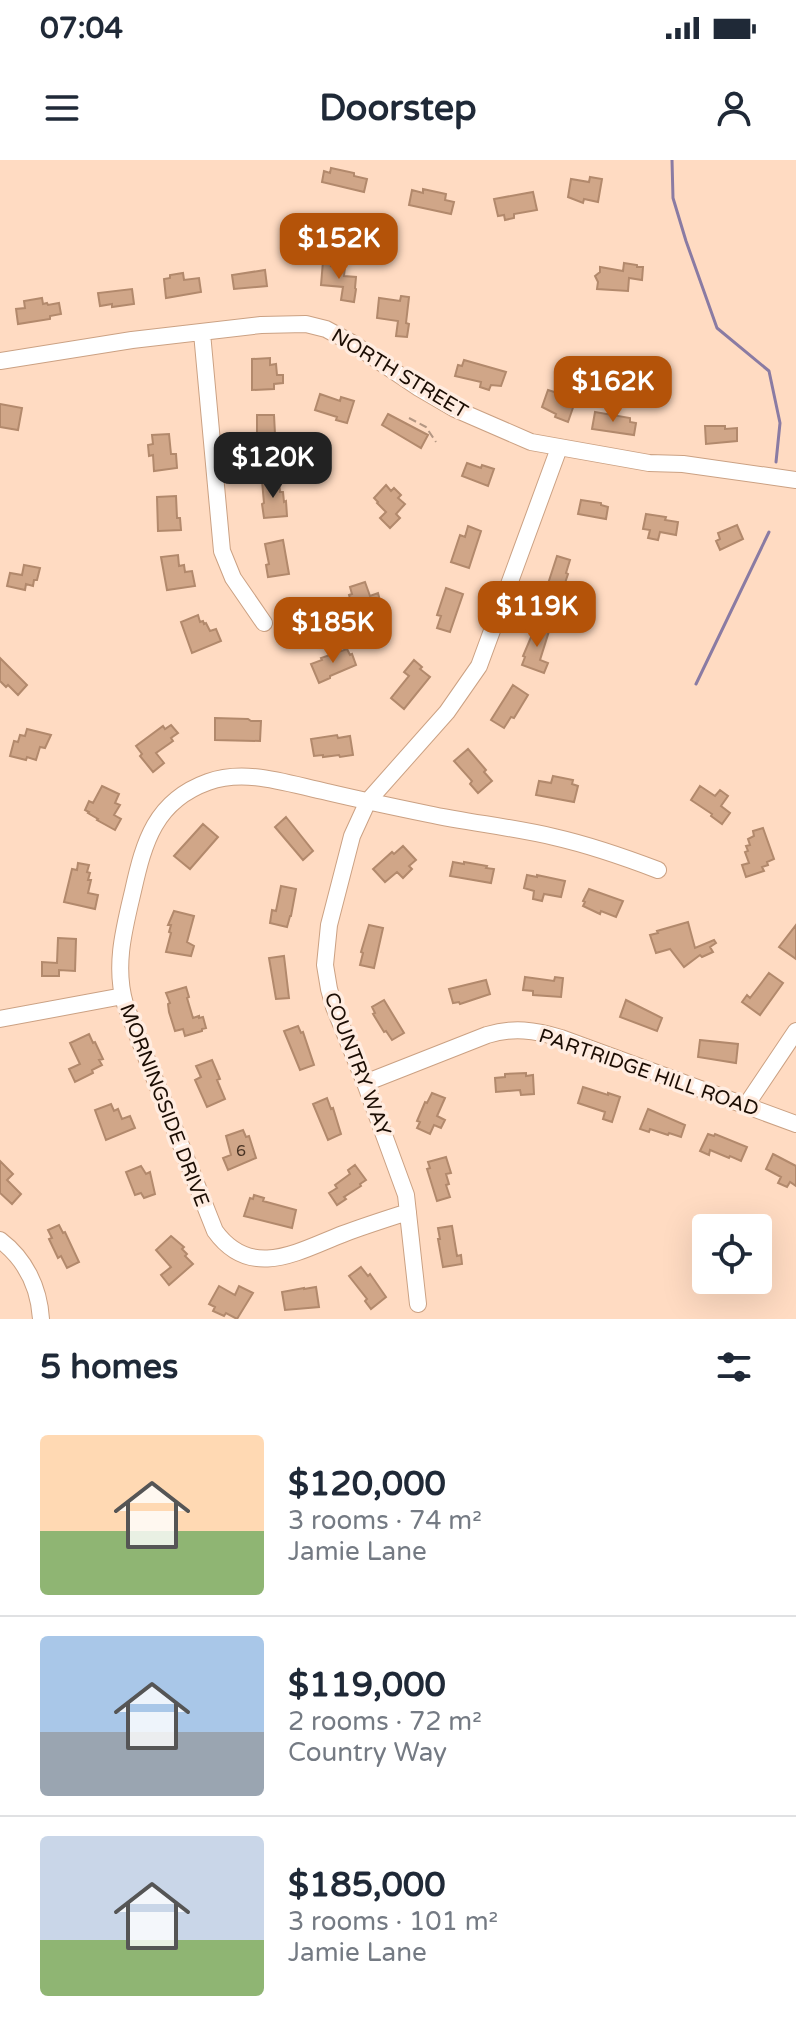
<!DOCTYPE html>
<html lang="en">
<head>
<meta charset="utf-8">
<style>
  :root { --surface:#fff; --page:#f6f6f7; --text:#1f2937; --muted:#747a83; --line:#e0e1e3; --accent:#b45309 }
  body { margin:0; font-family:"Varela Round",sans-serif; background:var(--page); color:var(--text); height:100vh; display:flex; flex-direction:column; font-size:30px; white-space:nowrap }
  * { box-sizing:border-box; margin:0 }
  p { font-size:26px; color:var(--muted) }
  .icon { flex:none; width:44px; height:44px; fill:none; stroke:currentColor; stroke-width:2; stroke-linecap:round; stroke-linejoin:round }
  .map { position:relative; height:1159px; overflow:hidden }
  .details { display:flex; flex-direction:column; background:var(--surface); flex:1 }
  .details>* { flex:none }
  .fabs { position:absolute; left:692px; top:1054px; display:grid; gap:16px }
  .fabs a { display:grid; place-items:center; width:80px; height:80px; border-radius:8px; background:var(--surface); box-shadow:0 8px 32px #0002; font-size:40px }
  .price { position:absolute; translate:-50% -68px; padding:0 18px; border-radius:16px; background:var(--accent); color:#fff; font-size:26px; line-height:52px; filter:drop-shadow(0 2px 4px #0008) }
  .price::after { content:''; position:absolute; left:50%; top:48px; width:24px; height:18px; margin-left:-12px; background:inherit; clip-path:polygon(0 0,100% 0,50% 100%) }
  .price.selected { background:#222; color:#fff }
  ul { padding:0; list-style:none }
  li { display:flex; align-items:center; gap:24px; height:200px; padding:0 40px }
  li+li { border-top:2px solid var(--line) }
  li span { display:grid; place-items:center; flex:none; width:224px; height:160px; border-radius:8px; color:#555 }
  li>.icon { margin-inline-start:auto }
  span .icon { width:96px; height:96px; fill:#fffc; stroke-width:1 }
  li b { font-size:34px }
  h2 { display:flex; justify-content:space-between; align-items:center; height:96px; padding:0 40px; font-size:34px }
  .status { display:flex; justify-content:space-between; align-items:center; height:56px; padding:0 40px; background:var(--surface); direction:ltr }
  .status svg { height:22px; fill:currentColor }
  header { display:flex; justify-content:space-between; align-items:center; height:104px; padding:0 40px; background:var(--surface); font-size:36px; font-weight:700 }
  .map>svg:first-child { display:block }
</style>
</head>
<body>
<div class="status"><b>07:04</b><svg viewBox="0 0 49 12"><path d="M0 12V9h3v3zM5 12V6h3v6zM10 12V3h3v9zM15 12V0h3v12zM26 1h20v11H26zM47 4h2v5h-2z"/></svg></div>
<header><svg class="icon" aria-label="menu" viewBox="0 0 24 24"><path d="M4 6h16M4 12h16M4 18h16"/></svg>Doorstep<svg class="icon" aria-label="person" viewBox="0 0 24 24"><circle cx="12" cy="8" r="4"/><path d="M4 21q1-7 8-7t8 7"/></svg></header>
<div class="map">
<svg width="796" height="1159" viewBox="0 0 796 1159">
  <rect width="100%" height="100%" fill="#ffdbc2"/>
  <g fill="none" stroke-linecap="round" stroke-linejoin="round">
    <path stroke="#8a7ba3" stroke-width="3" d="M672,0l1,38 13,43 31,87 52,43 11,52 -4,39
      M696,524l73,-152"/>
  </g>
  <path fill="#d0a688" stroke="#b2896c" stroke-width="2" d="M331,8l23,5v3l13,3 -3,13 -42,-10 2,-11 6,2z
    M590,17l12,2 -4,23 -14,-3 -1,4 -15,-6 3,-18 18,3z
    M423,29l23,5 -1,6 9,2 -3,12 -42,-9 3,-15 11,3z
    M533,32l4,18 -23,4v4l-9,2 -1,-5 -6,1 -4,-17z
    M323,101l9,1 -1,4 14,1 -1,9 12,1 -1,11 1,1 -2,13 -13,-2 2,-13 -22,-2z
    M624,103l13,2v2h6l-1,13 -13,-2 -1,13 -31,-2 1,-7 -3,-6 5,-4v-5l23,4z
    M265,110l2,16 -33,3 -2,-14z
    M183,113l1,7 15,-2 2,14 -35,6 -2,-19 6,-1v-3z
    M132,129l2,15 -22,3v-3l-12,2 -2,-13z
    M401,136l8,1 -3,26 3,1 -2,13 -11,-1 2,-15 -21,-3 2,-20 21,3z
    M42,138l1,6 4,-1 1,2 11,-2 2,11 -11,2v3l-32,5 -2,-15 9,-1 -1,-7z
    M270,198v7l6,-1 1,11h6v8l-9,1v5l-22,1v-31z
    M464,200l42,12 -5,14 -10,-1 -2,5 -9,-3 1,-5 -26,-6 3,-11 4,1z
    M548,230l28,9 -8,23 -13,-5 1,-3 -14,-7z
    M320,234l20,7 1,-4 13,4 -7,22 -11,-3 1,-3 -22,-7z
    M0,244l22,4 -4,22 -18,-3z
    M595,252l35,6v4l6,1 -2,12 -42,-6z
    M388,254l40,21 -7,13 -39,-23z
    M257,255h17l1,19h3v13h-21z
    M705,266h20v3l12,-1v13l-31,3z
    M169,274l2,20h5l1,14 -23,3 -1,-16 -4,1 -1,-11 5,-1 -1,-9z
    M467,303l14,5 1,-3 12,4 -6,17 -26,-10z
    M279,319l1,13h3l1,10 2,-1 1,15 -23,2 -2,-14 2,-1 -2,-22z
    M386,325l5,6 3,-3 7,7 -3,3 7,6 -9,10 4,4 -10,10 -10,-10 6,-6 -9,-9 1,-1 -4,-4z
    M176,336l1,22h3l1,12 -23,1 -1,-34z
    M581,340l20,3v2l7,2 -2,12 -28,-5z
    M646,354l20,3 -1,3 13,2 -2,13 -16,-3 -2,8 -10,-2 2,-8 -7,-1z
    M737,365l6,14 -23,11 -4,-9 4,-2 -2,-6z
    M468,366l13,5 -12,37 -18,-6 9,-27 5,2z
    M283,380l6,34 -21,3 -2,-12 3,-1 -4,-20z
    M178,395l1,11 5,-1 1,7 7,-1 3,15 -28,4 -6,-33z
    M557,396l13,4 -4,13 2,1 -8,24 -15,-5z
    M24,405l16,3 -3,12h-3l-1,6 -7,-2 -1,6 -18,-4 3,-13 12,2z
    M365,422l5,14 8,-3 4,15 -6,2 1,3 -27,8 -4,-14 6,-1 -3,-11 3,-1 -2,-7z
    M446,428l17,6 -13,38 -13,-4 4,-12 -4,-1z
    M198,455l2,7 3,-1 1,3 2,-1 4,8 6,-2 5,12 -29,12 -11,-31z
    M537,463l13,5 -10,32 8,3 -4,10 -22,-8 3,-8 -2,-1z
    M347,489l3,6 2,-1 4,11 -26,11v2l-11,5 -8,-19 11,-4 -1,-2z
    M0,498l27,27 -9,10 -10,-10 -2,2 -6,-6z
    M414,500l8,7 -2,2 10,8 -26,32 -13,-11 18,-22 -5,-4z
    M513,525l15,10 -14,23 -3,-1 -7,11 -13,-8z
    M215,558l33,1 3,2h10l-1,20 -45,-1z
    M171,565l7,8 -7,5 2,3 -17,12 8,10 -11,9 -13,-16 2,-2 -6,-8 27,-20 2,3z
    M27,569l24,6 -6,13 -5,-1 -4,13 -9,-3 -1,3 -16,-4 4,-15 4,1 2,-7 5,1z
    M337,575l1,3 12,-2 3,19 -13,2 -1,-2 -16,2v-2l-9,1 -3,-17z
    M468,589l18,21 -2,2 8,9 -14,12 -8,-9 2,-3 -18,-20z
    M553,616l20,4 -1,4 6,2 -4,16 -38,-7 3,-14 12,2z
    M102,626l17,8 -4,9 5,2 -6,10 7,4 -6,11 -18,-10 1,-1 -10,-6 1,-1 -4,-2 4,-9 4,2z
    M700,626l15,10 5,-6 8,6 -7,10 9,7 -8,11 -11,-8 1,-2 -21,-14z
    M286,657l27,34 -10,9 -28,-33z
    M203,664l15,13 -28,32 -16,-13z
    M763,668l11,31 -7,3 1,3 -6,2 2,4 -18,6 -4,-12 7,-2 -4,-11 3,-1 -2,-5 4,-1 -2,-6 6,-3 -1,-5z
    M403,686l13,14 -7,6 3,3 -9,9 -6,-6 -12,10 -12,-13 19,-17 2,2z
    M453,702l11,2v-2l23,4 -1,2 8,1 -3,14 -41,-7z
    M78,703l11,2 -2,7 3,1 -2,7h3l-3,13 10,2 -3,14 -31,-7 8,-33 5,1z
    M527,715l10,2v-2l28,6 -4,16 -17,-3 -2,7 -9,-2 1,-8 -10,-3z
    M281,726l15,3 -5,27h-1l-3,11 -17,-4 2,-13 4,1z
    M589,729l34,12 -7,16 -15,-6 -1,3 -17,-8 2,-4 -2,-1z
    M174,751l20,5 -7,26 7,4 -3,10 -25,-4 5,-19 -2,-1 2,-7h-3z
    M688,762l7,26 19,-8 2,3 -6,4 3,5 -11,5 -2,-2 -16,12 -14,-18 -14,4 -6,-18 8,-2 -1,-2z
    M369,765l14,3 -9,40 -14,-3 3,-12 -2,-1z
    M796,765v34l-17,-12z
    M58,778l18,1 -1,32 -16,-1v6h-17v-14l15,1z
    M284,796l5,42 -13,1 -7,-41z
    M769,813l14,10 -23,32 -18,-13 5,-7 3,3z
    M525,817l29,4 1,-4 8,1 -2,19 -28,-2v-4l-10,-1z
    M486,820l4,14 -30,10 -1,-2 -6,1 -4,-14z
    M186,827l3,10 -2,1 6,20 6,-2v2l4,-1 3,11 -4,1v2l-17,5 -2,-7 -8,2 -6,-19 -1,-8 2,-1 -4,-10z
    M384,840l20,33 -12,7 -6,-9 -2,1 -11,-18 2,-1 -3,-6z
    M626,840l36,18 -5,13 -37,-14z
    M298,866l3,7 2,-1 11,33 -14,5 -16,-39z
    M89,874l4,9 2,-1 8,17 -4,1 3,5 -10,5 1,3 -18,9 -6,-13 11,-5 -10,-21z
    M700,880l38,4 -2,19 -38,-6z
    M212,900l8,19 -3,1 8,19 -18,8 -12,-27 6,-3 -5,-11z
    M526,913v3l7,-1 1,19 -13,1 -1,-5 -24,2 -1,-14 10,-1v-3z
    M583,927l25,8v-2l12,4 -8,25 -9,-3 2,-7 -27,-9z
    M432,933l13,5 -8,18 8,4 -4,8 -7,-3 -4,9 -13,-6 3,-6 -3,-1 8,-19 2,1z
    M327,938l4,11 2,-1 8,26 -13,6 -15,-36z
    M111,944l3,7 4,-2 4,10 8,-3 5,12 -29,12 -11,-30z
    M648,949l37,16 -4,12 -12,-4 -1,2 -18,-6 -1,3 -9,-3z
    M243,970l3,7 3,-1 7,22 -28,12 -5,-12 8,-3 -5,-19z
    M708,974l6,2 1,-2 32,13 -6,14 -11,-5 -1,2 -19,-8 -1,5 -9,-4z
    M773,994l23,12v20l-6,-4 -3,5 -9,-4 3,-6 -15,-8z
    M446,997l5,16 -5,1 3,10 -3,1 4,12 -13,4 -10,-32 3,-1 -2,-6z
    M0,1001l13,13 -6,6 14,14 -9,10 -12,-11z
    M355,1005l11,15 -6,4 1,2 -17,11 2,2 -9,6 -8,-12 8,-5 -2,-3 15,-11 -2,-4z
    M141,1006l5,8 4,-2 5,22 -11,4 -3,-5 -6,2 -9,-23z
    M254,1035l10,3 -1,3 33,9 -4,18 -48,-12 6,-18 3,1z
    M59,1065l4,8 2,-1 14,30 -12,6 -6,-12 -3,2 -9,-19 3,-1 -4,-8z
    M452,1066l5,30 4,-1 1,9 -19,3 -5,-28h2l-2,-11z
    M171,1076l13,11 -2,2 5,5 -2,2 8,8 -24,21 -8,-10 10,-8 -15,-17z
    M361,1107l7,9 2,-2 16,23 -15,12 -6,-8 2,-2 -18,-23z
    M219,1126l16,9 4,-9 14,7 -16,26 -11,-6 -2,3 -11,-5 2,-4 -6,-3z
    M316,1127l3,20 -34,3 -3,-18 22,-4v1z"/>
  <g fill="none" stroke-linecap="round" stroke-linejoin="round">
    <defs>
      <path id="minor" d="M202,173l20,218 11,27 31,45
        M0,201l132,-21 129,-15 45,-1 20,5 26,14 67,45 36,21 76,33 118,21 34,1 113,16
        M0,859l123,-23
        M365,923l122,-48c26,-8 48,-5 74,3l235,86
        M747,944l49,-73
        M408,1052c-22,7 -44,14 -65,22 -44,17 -92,47 -128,-3l-90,-227c-11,-38 -1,-75 8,-113 11,-49 22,-90 75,-109 38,-14 81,2 119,10 34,8 67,15 101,22 42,9 84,13 126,23 35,8 70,20 104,33
        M0,1080c25,19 39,47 41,79
        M418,1144l-12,-109 -41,-112 -31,-76 -5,-18 -4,-24 4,-40 23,-89 16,-35 79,-89 32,-46 80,-218"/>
    </defs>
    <use href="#minor" stroke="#cba183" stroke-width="18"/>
    <path stroke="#b49783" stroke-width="2" stroke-dasharray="8 4" stroke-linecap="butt" d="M409,258l17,9 10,15"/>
    <use href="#minor" stroke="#fff" stroke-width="16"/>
  </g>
  <g text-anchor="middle" stroke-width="7" stroke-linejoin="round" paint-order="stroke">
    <g font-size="16" fill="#483324">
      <text x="241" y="996">6</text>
    </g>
    <g font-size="20" fill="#1b0d03" stroke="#ffece0">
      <text transform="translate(400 213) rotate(31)" y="7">NORTH STREET</text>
      <text transform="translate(358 904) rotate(69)" y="7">COUNTRY WAY</text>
      <text transform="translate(649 912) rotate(19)" y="7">PARTRIDGE HILL ROAD</text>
      <text transform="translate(165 945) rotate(69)" y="7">MORNINGSIDE DRIVE</text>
    </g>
  </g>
</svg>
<div class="fabs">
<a><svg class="icon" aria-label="locate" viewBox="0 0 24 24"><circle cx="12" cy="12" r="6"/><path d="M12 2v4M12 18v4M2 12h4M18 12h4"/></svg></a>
</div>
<b class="price" style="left:339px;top:121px">$152K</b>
<b class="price" style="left:613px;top:264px">$162K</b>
<b class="price selected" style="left:273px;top:340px">$120K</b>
<b class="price" style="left:537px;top:489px">$119K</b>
<b class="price" style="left:333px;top:505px">$185K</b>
</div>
<section class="details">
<h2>5 homes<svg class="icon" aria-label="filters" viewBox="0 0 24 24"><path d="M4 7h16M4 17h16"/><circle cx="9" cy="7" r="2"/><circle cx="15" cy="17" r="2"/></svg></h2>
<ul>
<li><span style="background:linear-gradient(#ffd9b3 60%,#8fb573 0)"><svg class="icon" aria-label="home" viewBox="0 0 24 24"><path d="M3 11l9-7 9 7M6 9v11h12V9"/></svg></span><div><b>$120,000</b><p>3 rooms · 74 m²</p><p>Jamie Lane</p></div></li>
<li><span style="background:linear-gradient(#a9c7e8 60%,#9aa5b1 0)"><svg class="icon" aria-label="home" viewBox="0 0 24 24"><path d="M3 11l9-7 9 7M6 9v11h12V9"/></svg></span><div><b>$119,000</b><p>2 rooms · 72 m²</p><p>Country Way</p></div></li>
<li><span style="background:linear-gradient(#c9d6e8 65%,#8fb573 0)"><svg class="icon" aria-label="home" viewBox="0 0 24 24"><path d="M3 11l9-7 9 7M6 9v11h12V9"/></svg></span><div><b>$185,000</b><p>3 rooms · 101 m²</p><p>Jamie Lane</p></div></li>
</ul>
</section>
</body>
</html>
